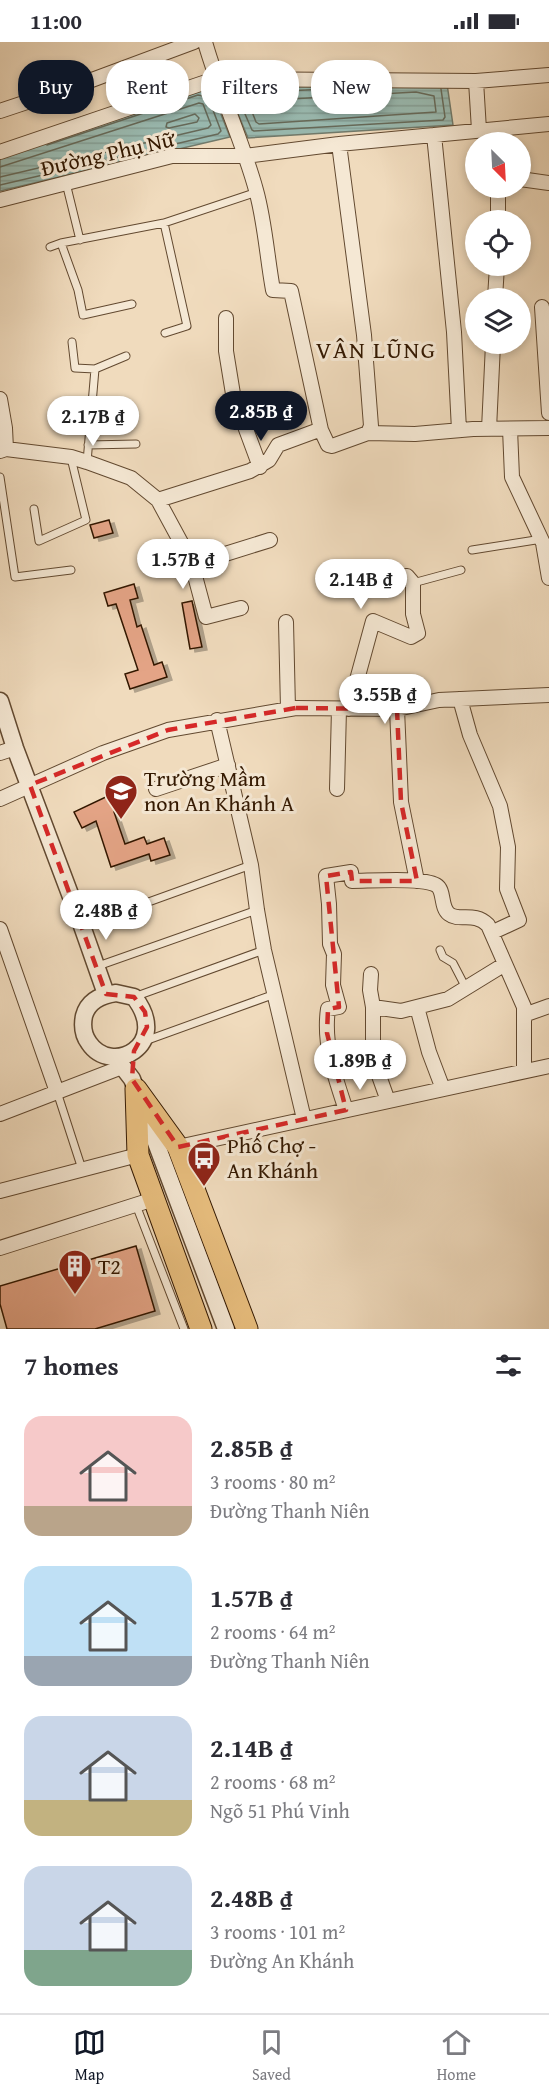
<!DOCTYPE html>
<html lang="en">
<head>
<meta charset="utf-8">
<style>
  :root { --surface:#fff; --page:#f7f7f7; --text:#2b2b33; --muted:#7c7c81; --line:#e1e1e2; --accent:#111827 }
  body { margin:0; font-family:"Gentium Book Plus",serif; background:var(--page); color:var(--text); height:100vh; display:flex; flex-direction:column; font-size:22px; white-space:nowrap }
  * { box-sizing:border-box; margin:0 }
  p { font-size:20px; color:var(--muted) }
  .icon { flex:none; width:33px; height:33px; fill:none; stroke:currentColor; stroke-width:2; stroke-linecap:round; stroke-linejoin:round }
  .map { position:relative; height:1287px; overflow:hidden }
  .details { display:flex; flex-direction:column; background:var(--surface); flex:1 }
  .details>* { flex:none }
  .top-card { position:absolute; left:18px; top:18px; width:513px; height:54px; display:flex; gap:12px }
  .needle { width:39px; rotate:156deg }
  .fabs { position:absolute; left:465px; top:90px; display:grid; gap:12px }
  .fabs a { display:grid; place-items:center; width:66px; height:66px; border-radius:50%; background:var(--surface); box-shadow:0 3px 9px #0003; font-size:30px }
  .price { position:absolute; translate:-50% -51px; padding:0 14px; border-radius:21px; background:#fff; color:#222; font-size:20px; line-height:39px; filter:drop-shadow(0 2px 3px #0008) }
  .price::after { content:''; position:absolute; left:50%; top:36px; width:18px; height:14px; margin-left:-9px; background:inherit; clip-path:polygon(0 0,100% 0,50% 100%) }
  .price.current { background:var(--accent); color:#fff }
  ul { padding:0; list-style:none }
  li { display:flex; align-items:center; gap:18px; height:150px; padding:0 24px }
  li span { display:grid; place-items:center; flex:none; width:168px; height:120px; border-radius:18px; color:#555 }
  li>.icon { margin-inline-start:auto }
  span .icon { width:72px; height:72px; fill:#fffc; stroke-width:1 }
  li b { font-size:26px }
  h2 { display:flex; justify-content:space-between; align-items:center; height:72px; padding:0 24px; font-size:26px }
  .tag { padding:0 21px; border-radius:24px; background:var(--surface); box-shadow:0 3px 9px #0003; font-size:21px; line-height:54px }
  .tag.current { background:var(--accent); color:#fff }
  .status { display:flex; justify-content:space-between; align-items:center; height:42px; padding:0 30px; background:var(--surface); direction:ltr }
  .status svg { height:16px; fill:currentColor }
  .menu { display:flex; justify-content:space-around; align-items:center; height:84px; border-top:2px solid var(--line); background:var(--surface); font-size:16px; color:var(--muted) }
  .menu a { display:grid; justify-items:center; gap:3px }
  .menu .current { color:var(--accent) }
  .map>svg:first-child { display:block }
</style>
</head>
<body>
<div class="status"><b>11:00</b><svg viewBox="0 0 49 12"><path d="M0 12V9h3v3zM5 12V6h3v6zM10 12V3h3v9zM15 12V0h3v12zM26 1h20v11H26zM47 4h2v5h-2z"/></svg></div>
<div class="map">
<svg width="549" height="1287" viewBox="0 0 549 1287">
  <defs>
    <pattern id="water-rules" width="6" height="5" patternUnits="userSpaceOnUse" patternTransform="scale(1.5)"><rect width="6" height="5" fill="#9abbb2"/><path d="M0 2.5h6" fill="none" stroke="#85a097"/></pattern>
    <filter id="shadow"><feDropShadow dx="5" dy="3" stdDeviation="0" flood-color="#0004"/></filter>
  </defs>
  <rect width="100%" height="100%" fill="#f0dbbd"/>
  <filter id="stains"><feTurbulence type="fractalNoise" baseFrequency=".00333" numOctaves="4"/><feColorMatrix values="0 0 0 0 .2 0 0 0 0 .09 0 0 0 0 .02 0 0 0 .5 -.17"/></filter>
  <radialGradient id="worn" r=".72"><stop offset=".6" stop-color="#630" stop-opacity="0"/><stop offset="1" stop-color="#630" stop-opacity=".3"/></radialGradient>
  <path fill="url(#water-rules)" stroke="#717a6b" stroke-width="1.5" d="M416,37l31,5 6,41 -205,13 -17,-41 7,-9z
    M197,47h14l19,48 -230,54v-37z"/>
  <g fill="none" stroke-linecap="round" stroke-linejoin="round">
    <path stroke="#666a5a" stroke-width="1.5" d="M348,46l-106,5 -4,5 14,32 2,1 189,-11 2,-3 -4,-28
      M416,50l18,4 2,16 -177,12 -3,-2 -7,-18 3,-3z
      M195,72l4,4 -2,4 -28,6 -3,-1 1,-4z
      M0,125l199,-64 4,1 8,21 -3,3 -208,49
      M0,143l218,-51 3,-3 -13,-34 -10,-2 -151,50"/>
  </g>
  <path fill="#e4a486" stroke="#331801" stroke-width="1.5" filter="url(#shadow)" d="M109,478l4,13 -19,5 -4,-13z
    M134,542l4,14 -8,2 7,27 4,-2 13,40 8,-3 5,15 -37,12 -5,-15 13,-4 -22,-66 -8,2 -4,-13z
    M192,559l10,46 -12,2 -8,-46z
    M110,753l8,15 -4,2 11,32 19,-7 3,7 17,-6 6,17 -19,6 -2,-7 -38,13 -15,-46 -14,7 -8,-16z
    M136,1204l19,65 -60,18h-88l-7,-25v-18z"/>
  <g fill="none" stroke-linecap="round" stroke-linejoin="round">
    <defs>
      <path id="service" d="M66,141l14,57
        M164,181l23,103 -22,7
        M61,201l17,47 5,25 49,-11
        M50,205l11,-4 103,-20 93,-31
        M72,300l3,26 20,1 -8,93
        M95,327l31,-13
        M88,403l48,-1
        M0,435l15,100 56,-7
        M34,467l5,32 47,-21 -15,-62
        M472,508l70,-11
        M413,541l48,-13
        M82,884l169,-61
        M440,908l3,7 10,6 13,25
        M98,924l159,-56
        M134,955l130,-47
        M145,999l130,-47
        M57,1050l25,77
        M136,1163l48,124"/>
      <path id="minor" d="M205,0c14,50 37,97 51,148 9,32 11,67 17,100l18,1 30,139
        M476,39l3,49
        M0,69l81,-27 113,-42
        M434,93l20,197 5,98
        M339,102l25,191 7,91 -3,7
        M0,110l215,-73 261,2 73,-6
        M520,137l29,4
        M0,158l172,-44h73l94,-12 210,-20
        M498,178v-32
        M495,256l2,-32
        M542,265l7,106
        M226,276v33l7,43 27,73
        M0,357l5,29 1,21
        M489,387l4,-85
        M510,387l2,48 31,66 6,35
        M0,409l6,-2 65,8 16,5 44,16 27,22 33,61 15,56 35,-9
        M158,458l92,-29 19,-11 9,-15 38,-14 5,-1 7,15 4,1 36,-13 47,1 58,-5 76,-1
        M191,519l15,-1 64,-20
        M286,580l2,87
        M460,657l10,36 30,71 8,41 -1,42 12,31 -26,12
        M349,667l24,-88 38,16 7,-4 -5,-19v-31l-6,-7 -19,3 -25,1
        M397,667l4,93 16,79
        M217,678l34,145 6,45 7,40 40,169
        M0,711l15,-5
        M156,747l72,-24
        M337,747l2,-80
        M0,757l103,-46 65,-23 128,-22 101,1 42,-9 110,-5
        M0,887l57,163
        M371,932l-1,16 3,17v52l15,42
        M373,965l28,4 47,-12 57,-35
        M417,965l12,45 14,37
        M524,973l25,-9
        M346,1068c-11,-33 -23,-66 -18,-101l11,-2 -6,-22 1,-31 -4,-10 -1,-40 -3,-28 25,-4 1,9c18,0 70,-4 84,4 9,5 4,22 13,29 10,8 25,-3 39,11l36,82v64
        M0,1072l122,-47
        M178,1105l371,-81
        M0,1149l138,-36
        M0,1206l154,-49"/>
      <path id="tertiary" d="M0,659l15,47 67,178 24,68
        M116,951l18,4c38,49 -23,79 -45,46 -6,-8 -7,-17 -5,-27 4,-15 17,-21 32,-23z
        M115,1015l17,22 94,250"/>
      <path id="primary" d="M136,1047l42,58 69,182
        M136,1047l2,66 63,174"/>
    </defs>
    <use href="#service" stroke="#624930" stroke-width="9"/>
    <use href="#minor" stroke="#624930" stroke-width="16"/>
    <use href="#tertiary" stroke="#624930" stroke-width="19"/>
    <use href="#primary" stroke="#331801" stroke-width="23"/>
    <use href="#service" stroke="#f5e8d4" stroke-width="7"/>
    <use href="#minor" stroke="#f5e8d4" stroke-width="14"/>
    <use href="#tertiary" stroke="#f5e8d4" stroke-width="16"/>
    <use href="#primary" stroke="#e8be7e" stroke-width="21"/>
  </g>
  <path fill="none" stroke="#d62828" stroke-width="4.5" stroke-dasharray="12 8" stroke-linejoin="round" d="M296,666l101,1 4,93 16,79h-65l-1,-9 -25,4 13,131 -11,2 -1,24 19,77 -168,37 -46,-68 2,-28 13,-24 -2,-15 -11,-15 -28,-3 -76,-209 138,-55z"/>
  <defs>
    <symbol id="school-pin" viewBox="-11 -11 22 30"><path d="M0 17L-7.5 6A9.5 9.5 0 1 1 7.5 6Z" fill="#8f2418" stroke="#f5e8d4"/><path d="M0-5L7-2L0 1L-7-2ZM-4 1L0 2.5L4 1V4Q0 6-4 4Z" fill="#fff"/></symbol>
    <symbol id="bus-pin" viewBox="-11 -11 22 30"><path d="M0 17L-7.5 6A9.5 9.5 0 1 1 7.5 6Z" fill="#8f2418" stroke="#f5e8d4"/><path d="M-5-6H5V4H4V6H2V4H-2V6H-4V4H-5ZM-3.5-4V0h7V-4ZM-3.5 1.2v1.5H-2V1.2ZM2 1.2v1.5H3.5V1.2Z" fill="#fff"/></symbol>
    <symbol id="building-pin" viewBox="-11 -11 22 30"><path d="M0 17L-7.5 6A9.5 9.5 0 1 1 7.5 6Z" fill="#8f2418" stroke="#f5e8d4"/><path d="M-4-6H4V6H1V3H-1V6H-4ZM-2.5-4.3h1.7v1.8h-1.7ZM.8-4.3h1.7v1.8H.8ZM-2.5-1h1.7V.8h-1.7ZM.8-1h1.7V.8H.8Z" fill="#fff"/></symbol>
  </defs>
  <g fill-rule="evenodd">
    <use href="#school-pin" x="102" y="730" width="38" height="52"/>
    <use href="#bus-pin" x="185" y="1097" width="38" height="52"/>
    <use href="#building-pin" x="56" y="1205" width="38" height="52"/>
  </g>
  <g text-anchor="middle" stroke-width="6" stroke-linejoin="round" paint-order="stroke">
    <g font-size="22" fill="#331801" stroke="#f5e8d4">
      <text transform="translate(108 111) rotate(-13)" y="8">Đường Phụ Nữ</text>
    </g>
    <g font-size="22" fill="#331801" stroke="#f5e8d4" text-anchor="start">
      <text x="144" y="744">Trường Mầm<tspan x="144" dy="25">non An Khánh A</tspan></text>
      <text x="227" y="1111">Phố Chợ -<tspan x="227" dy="25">An Khánh</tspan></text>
      <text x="98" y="1232">T2</text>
    </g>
    <g font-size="24" letter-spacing="1.5" fill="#331801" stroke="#f5e8d4">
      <text x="376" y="316">VÂN LŨNG</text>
    </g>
  </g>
  <rect width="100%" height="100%" filter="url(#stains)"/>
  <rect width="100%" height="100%" fill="url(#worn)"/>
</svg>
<div class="fabs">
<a><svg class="needle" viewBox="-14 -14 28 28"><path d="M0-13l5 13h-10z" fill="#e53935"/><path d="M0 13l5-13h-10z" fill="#7c7c81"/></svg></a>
<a><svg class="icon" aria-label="locate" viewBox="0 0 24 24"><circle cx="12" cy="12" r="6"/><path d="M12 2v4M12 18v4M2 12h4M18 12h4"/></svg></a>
<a><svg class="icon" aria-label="layers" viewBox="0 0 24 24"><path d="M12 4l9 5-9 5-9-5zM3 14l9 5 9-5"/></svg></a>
</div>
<b class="price current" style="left:261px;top:400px">2.85B ₫</b>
<b class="price" style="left:93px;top:405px">2.17B ₫</b>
<b class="price" style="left:183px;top:548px">1.57B ₫</b>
<b class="price" style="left:361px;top:568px">2.14B ₫</b>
<b class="price" style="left:385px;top:683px">3.55B ₫</b>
<b class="price" style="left:106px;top:899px">2.48B ₫</b>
<b class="price" style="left:360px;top:1049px">1.89B ₫</b>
<div class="top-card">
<a class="tag current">Buy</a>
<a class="tag">Rent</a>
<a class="tag">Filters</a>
<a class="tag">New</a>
</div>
</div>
<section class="details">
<h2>7 homes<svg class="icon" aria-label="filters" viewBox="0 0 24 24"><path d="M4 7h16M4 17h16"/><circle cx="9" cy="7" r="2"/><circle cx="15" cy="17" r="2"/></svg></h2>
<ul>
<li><span style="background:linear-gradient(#f6c9c9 75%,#b9a48a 0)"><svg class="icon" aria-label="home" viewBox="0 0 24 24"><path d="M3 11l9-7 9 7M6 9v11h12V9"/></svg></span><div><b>2.85B ₫</b><p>3 rooms · 80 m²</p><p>Đường Thanh Niên</p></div></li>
<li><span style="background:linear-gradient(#bfe0f5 75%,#9aa5b1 0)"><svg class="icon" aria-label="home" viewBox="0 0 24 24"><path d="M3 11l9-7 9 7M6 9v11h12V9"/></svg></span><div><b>1.57B ₫</b><p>2 rooms · 64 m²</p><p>Đường Thanh Niên</p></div></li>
<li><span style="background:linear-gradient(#c9d6e8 70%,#c2b280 0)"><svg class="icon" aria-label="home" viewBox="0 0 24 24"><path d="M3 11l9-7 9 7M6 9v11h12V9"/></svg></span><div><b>2.14B ₫</b><p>2 rooms · 68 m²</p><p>Ngõ 51 Phú Vinh</p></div></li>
<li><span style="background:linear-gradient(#c9d6e8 70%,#7fa58c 0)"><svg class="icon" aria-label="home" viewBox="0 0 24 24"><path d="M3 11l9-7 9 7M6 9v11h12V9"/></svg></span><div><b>2.48B ₫</b><p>3 rooms · 101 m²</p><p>Đường An Khánh</p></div></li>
</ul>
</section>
<nav class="menu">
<a class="current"><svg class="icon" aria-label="map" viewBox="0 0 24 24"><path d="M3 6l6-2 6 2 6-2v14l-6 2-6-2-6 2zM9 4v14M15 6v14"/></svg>Map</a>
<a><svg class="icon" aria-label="saved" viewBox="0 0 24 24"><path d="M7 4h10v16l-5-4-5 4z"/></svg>Saved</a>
<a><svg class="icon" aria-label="home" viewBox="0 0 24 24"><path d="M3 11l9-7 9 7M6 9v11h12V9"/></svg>Home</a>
</nav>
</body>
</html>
